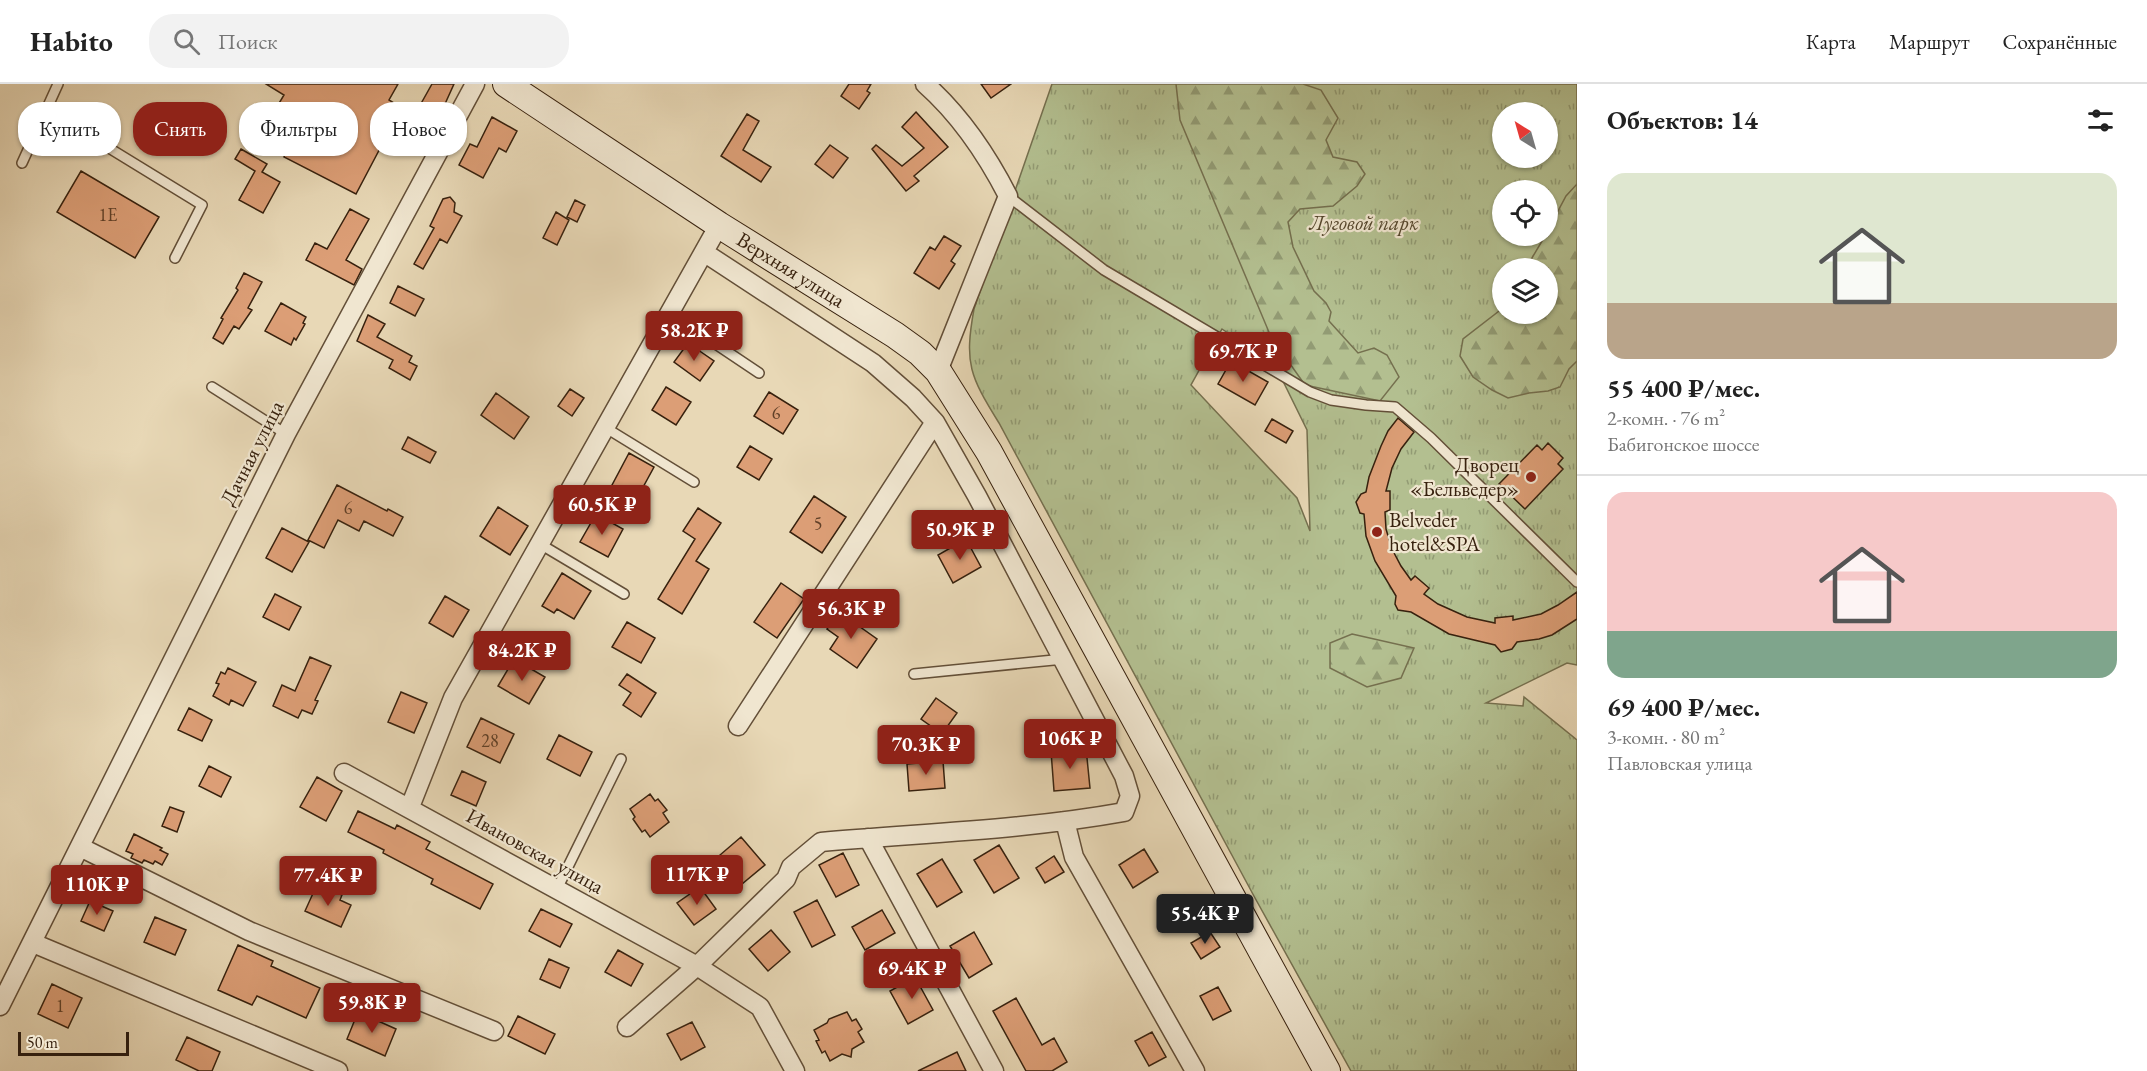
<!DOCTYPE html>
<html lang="ru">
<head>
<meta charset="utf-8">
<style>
  :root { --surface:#fff; --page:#f2f2f2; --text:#222; --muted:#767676; --line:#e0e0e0; --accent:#8f2418 }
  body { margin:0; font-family:"EB Garamond",serif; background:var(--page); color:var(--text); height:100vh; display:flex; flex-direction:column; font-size:22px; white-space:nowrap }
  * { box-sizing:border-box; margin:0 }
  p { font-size:20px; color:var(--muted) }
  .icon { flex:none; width:33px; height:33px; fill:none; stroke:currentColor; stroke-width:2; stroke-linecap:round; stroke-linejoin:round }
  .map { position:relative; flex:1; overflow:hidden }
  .drawer { display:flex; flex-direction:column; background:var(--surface); width:570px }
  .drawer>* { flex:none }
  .hud { position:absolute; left:18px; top:18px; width:570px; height:54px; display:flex; gap:12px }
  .needle { width:39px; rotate:323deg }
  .fabs { position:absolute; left:1492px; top:18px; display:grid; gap:12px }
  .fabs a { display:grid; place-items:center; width:66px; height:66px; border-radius:50%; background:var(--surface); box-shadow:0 2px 4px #0004; font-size:30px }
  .scale { position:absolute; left:18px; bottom:15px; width:111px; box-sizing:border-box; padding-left:6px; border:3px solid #37210e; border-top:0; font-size:16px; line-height:21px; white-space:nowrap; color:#37210e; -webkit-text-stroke:4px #f0e6d0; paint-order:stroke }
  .price { position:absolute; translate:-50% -51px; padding:0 14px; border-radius:6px; background:var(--accent); color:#fff; font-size:20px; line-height:39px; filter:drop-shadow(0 2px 3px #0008) }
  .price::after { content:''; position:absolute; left:50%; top:36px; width:18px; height:14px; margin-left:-9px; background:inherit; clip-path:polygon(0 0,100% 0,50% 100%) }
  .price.active { background:#222; color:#fff }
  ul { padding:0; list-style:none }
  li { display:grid; align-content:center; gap:12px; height:318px; padding:0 30px }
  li+li { border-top:2px solid var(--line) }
  li span { display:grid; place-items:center; height:186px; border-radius:18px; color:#555 }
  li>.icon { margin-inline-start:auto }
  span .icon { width:108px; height:108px; fill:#fffc; stroke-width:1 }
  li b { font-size:26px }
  h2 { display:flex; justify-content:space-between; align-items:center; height:72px; padding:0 30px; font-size:26px }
  .tag { padding:0 21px; border-radius:24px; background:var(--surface); box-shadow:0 2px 4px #0004; font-size:21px; line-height:54px }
  .tag.active { background:var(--accent); color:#fff }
  header { display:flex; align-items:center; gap:36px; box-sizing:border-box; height:84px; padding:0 30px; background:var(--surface); border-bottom:2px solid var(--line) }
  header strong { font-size:28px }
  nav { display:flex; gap:33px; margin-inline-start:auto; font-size:21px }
  .search { width:420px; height:54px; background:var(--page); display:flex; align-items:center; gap:15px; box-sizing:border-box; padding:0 21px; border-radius:24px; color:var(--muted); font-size:22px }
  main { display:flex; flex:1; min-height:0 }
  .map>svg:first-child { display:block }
</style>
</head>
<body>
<header>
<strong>Habito</strong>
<div class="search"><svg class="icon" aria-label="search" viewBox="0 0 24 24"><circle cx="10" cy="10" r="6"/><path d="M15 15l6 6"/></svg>Поиск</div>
<nav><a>Карта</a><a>Маршрут</a><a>Сохранённые</a></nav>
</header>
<main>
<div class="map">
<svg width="1577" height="987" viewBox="0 0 1577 987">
  <defs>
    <pattern id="grass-tufts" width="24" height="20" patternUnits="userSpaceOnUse" patternTransform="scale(1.5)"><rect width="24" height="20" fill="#b3bf90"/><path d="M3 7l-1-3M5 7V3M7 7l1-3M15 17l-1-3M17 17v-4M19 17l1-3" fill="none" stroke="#929b74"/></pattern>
    <pattern id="forest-firs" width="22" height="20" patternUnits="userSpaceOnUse" patternTransform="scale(1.5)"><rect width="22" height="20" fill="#b3bf90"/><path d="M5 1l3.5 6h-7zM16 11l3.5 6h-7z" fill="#929b74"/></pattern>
  </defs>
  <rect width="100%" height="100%" fill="#e8d8b6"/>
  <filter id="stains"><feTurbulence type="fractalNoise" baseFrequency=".00333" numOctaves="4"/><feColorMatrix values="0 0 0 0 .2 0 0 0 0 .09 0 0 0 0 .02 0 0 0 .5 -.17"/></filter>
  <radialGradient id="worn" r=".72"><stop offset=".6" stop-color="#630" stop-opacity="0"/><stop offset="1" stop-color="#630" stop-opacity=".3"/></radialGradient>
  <path fill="url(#grass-tufts)" stroke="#75704f" stroke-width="1.5" fill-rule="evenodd" d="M1052,0h525v581l-10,-2 -81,40 37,3 1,-9 53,43v331h-226l-96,-173 -256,-475c-29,-47 -35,-59 -25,-114zM1503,28h45v46h-45zM1503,106h45v46h-45zM1503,184h45v46h-45zM1222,245l53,36 32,65 3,101 -13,-33 -106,-113z"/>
  <path fill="url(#forest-firs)" stroke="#75704f" stroke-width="1.5" d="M1176,0h127l18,6 17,28 -12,22 7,17 24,5 8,12 -8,12 -24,20 -33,3 -12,13 5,25 21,44 12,12 5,9 -2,9 29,32 16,-5 13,7 12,22 -19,24 -75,-16 -34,-48 -91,-217z
    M1577,100v177l-8,8 -9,18 -12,4 -19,2 -21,5 -16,-8 -19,-13 -13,-21 3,-17 40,-31v6h45v-46h-22l19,-32h3v-6l18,-34z
    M1352,550l62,14 -13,30 -34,9 -37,-19v-25z"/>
  <path fill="#dc9e76" stroke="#37210e" stroke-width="1.5" d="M266,0h132l-9,16 25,16 18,-32h22l-14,31 -20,37 -11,-6 8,-14 -22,-12 -39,74 -72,-37 8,-17 -26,-15 18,-30z
    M849,0h22l-4,7 3,2 -11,16 -18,-13z
    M981,0h30l-20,14z
    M916,28l32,35 -34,29 5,5 -13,10 -34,-42 4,-4 26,21 22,-18 -22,-21z
    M747,30l12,7 -16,29 28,17 -10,15 -40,-26z
    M492,33l25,14 -11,21 -7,-4 -16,30 -24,-13 11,-21 7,3z
    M830,61l18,13 -15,20 -18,-14z
    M241,65l26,15 -5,8 18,10 -17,31 -24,-13 16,-29 -20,-12z
    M81,87l78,46 -24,41 -78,-46z
    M450,113l5,6 -1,9 8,4 -15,27 -7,-4 -17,30 -9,-5 20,-36 -4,-2 13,-27z
    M575,116l10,5 -8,17 -10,-5z
    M350,125l19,10 -23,41 16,9 -8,16 -48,-25 9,-17 12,6z
    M556,128l13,8 -12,25 -14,-7z
    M944,152l17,10 -10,15 4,3 -16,25 -25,-16 16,-26 5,3z
    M244,189l18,9 -14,26 4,2 -13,19 -5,-3 -11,18 -10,-6 10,-19 -2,-1 17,-28 -2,-2z
    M398,202l26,13 -9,17 -25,-13z
    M281,219l25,14 -3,6 2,1 -9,16 -2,-2 -3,7 -26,-14z
    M368,231l17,9 -8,13 35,19 -3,6 8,4 -7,14 -21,-12 4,-8 -36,-19z
    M688,259l26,18 -14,20 -26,-19z
    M1231,277l37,21 -13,23 -37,-21z
    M666,303l25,15 -15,23 -24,-15z
    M570,305l14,9 -12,18 -14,-10z
    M769,308l29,18 -15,24 -29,-18z
    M496,309l33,24 -15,22 -33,-24z
    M1398,334l16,14 -13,17 -9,19 -6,23h4v19l-5,2 1,17 6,20 9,17 10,14 4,-4 14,12 -5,6 14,10 29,13 28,6v-5l18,-2v4l28,-6 17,-9 19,-13v27l-25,16 -13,4 -22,3 -5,7 -11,3 -6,-7 -46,-11 -38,-22 -13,-2 -3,-6 1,-8 -21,-35 -9,-25 -2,-22 -4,-1 -4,-11 5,-8 5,-2 3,-15 12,-31 7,-15z
    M1272,335l21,12 -7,12 -21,-12z
    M408,353l28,15 -6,11 -28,-14z
    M1548,359l15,15 -5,6 5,5 -38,40 -26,-25 38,-39 5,5z
    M750,362l22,13 -13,21 -22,-13z
    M629,369l25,14 -18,33 -25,-13z
    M337,401l50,26 1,-2 15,8 -10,19 -29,-15 -5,10 -21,-11 -14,28 -16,-8z
    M814,412l32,21 -24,36 -32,-21z
    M498,423l30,19 -18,29 -30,-19z
    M698,424l23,15 -25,38 13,8 -27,45 -24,-15 37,-60 -12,-8z
    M596,430l27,15 -15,28 -28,-15z
    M282,444l27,14 -17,30 -26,-14z
    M966,455l15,28 -28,16 -15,-28z
    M562,489l29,18 -17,28 -17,-10 -3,4 -12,-7z
    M781,499l23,16 -27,39 -23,-16z
    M275,510l26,13 -12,23 -26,-13z
    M445,512l24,14 -16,27 -24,-14z
    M839,528l38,27 -20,29 -27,-19 8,-12 -11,-8z
    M627,538l28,16 -14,25 -29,-16z
    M310,573l21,9 -16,34 3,1 -6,13 -10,-4 -4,8 -25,-12 9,-21 13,6z
    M514,575l31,18 -16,27 -31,-18z
    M228,584l28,14 -13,24 -12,-6 -2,5 -16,-9 6,-12 -3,-1 5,-11 4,2z
    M627,590l29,19 -15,24 -18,-12 8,-12 -12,-8z
    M401,608l26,11 -13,30 -26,-11z
    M936,614l21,15 -15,21 -21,-15z
    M189,624l23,12 -10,21 -24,-11z
    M481,634l33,16 -14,29 -33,-16z
    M907,646l2,21 -20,2 -3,-20z
    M559,651l33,17 -12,24 -33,-17z
    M1086,664l4,40 -36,3 -3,-40z
    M943,677l2,27 -36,3 -2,-27z
    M209,682l22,11 -10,20 -22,-11z
    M462,687l24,11 -10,24 -25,-11z
    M317,693l25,14 -16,30 -26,-14z
    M650,710l5,7 3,-2 9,11 -4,3 6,9 -19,15 -5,-7 -3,2 -9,-13 2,-2 -5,-8z
    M170,723l14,5 -7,20 -15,-6z
    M358,727l37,18 2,-4 33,17 -4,7 67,35 -13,25 -49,-25 2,-5 -50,-26 1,-3 -36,-18z
    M134,750l28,14 -2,2 8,4 -6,11 -7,-4 -2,3 -9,-4 -2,3 -11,-5 2,-4 -7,-3z
    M741,753l24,28 -29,24 -17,-20 7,-6 -6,-8z
    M999,761l20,33 -25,15 -20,-33z
    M1144,765l14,23 -25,16 -14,-23z
    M843,769l16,32 -23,12 -17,-32z
    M1054,772l10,16 -19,11 -9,-15z
    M942,775l20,33 -25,15 -20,-33z
    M700,803l16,22 -22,16 -17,-22z
    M315,805l11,5 2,-5 14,6 -2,5 11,5 -10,22 -36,-16z
    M817,816l18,35 -23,12 -18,-35z
    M90,817l23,10 -9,20 -23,-10z
    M541,825l31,15 -12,23 -31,-16z
    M882,826l13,23 -30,17 -13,-23z
    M155,833l31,13 -11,25 -31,-13z
    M771,846l19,22 -22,19 -19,-22z
    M974,848l18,32 -23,14 -19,-32z
    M1210,848l10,15 -19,12 -10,-16z
    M238,861l35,16 -2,5 49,22 -14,30 -49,-22 -5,9 -34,-15z
    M618,866l25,14 -12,22 -26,-14z
    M549,875l20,9 -9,20 -20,-9z
    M915,893l18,33 -25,14 -18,-33z
    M52,900l30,14 -14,30 -30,-14z
    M1218,903l13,24 -18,9 -13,-24z
    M1016,914l26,47 12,-7 13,24 -15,9h-26l-33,-60z
    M358,928l38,17 -11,27 -38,-17z
    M847,928l5,9 4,-2 6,10 -4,3 6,10 -12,7 -1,8 -9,-3 -12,7 -5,-10 -3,2 -6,-12 3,-1 -5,-10 13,-7 2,-4z
    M518,932l37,18 -10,20 -37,-18z
    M692,938l13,25 -24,13 -14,-26z
    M1152,948l14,25 -17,9 -14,-25z
    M187,953l33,15 -8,19h-13l-23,-11z
    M957,968l9,19h-48z"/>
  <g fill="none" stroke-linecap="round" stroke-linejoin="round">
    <defs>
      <path id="lane" d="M47,26l155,95 -27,53
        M22,79l36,-79
        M1008,112l96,74 206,122 21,8 35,5 29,2 36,31 146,144
        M671,230l88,59
        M212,303l74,47
        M606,344l88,54
        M540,460l84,50
        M914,590l150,-15
        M557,805l64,-130"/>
      <path id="street" d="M925,0c35,31 62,71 83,112l-70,175
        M738,642l197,-304
        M344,689l353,193 63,41 35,64
        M410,723l43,-109 266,-473
        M1065,737l9,36 121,214
        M868,754l126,233
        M80,763l169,84 245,100
        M33,859l305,128
        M0,922l286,-572 189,-350
        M627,943l70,-61 89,-87 5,-12 30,-25c101,-9 203,-12 303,-30l6,-16 -6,-20 -147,-280 -42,-74 -22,-24 -40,-35 -168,-110"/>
      <g id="secondary">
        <path id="s1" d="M506,0l213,141 176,110 25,18 18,18 51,81 338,619"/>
      </g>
    </defs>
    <use href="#lane" stroke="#634f38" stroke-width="12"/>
    <use href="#street" stroke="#634f38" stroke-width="21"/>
    <use href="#secondary" stroke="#37210e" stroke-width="28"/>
    <use href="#lane" stroke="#f0e6d0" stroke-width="9"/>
    <use href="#street" stroke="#f0e6d0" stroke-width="18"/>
    <use href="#secondary" stroke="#f0e6d0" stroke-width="26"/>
  </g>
  <g fill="#8f2418" stroke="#f0e6d0" stroke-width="2">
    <circle cx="1531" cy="393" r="6"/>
    <circle cx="1377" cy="448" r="6"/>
  </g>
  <g text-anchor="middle" stroke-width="4.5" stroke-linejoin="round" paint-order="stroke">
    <g font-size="18" fill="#604028">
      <text x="108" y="137">1Е</text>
      <text x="776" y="335">6</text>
      <text x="348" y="430">6</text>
      <text x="818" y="446">5</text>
      <text x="490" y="663">28</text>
      <text x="60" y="928">1</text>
    </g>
    <g font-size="21" font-style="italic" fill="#56482e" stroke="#f0e6d0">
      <text x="1364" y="146">Луговой парк</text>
    </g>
    <g font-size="21" fill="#37210e" stroke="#f0e6d0">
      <text dy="7" stroke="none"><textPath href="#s1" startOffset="340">Верхняя улица</textPath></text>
      <text transform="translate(252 369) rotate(-63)" y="7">Дачная улица</text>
      <text transform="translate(535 767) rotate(29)" y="7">Ивановская улица</text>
    </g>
    <g font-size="21" fill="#37210e" stroke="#f0e6d0" text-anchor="end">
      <text x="1519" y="388">Дворец<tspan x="1519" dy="24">«Бельведер»</tspan></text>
      <text x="1389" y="443" text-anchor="start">Belveder<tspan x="1389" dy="24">hotel&amp;SPA</tspan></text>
    </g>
  </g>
  <rect width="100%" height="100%" filter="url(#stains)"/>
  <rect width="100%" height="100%" fill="url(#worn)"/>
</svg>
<div class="fabs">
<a><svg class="needle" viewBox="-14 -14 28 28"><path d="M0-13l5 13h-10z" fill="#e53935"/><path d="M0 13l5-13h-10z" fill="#767676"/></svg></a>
<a><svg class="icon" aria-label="locate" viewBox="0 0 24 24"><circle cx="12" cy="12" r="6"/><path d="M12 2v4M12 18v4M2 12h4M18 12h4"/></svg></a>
<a><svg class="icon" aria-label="layers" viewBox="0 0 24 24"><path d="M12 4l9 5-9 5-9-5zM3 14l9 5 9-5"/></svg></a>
</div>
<div class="scale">50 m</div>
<b class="price" style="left:694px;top:278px">58.2K ₽</b>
<b class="price" style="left:1243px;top:299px">69.7K ₽</b>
<b class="price" style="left:602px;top:452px">60.5K ₽</b>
<b class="price" style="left:960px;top:477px">50.9K ₽</b>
<b class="price" style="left:851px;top:556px">56.3K ₽</b>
<b class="price" style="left:522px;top:598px">84.2K ₽</b>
<b class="price" style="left:1070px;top:686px">106K ₽</b>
<b class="price" style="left:926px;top:692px">70.3K ₽</b>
<b class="price" style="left:697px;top:822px">117K ₽</b>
<b class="price" style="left:328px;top:823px">77.4K ₽</b>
<b class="price" style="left:97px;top:832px">110K ₽</b>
<b class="price active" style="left:1205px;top:861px">55.4K ₽</b>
<b class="price" style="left:912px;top:916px">69.4K ₽</b>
<b class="price" style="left:372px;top:950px">59.8K ₽</b>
<div class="hud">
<a class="tag">Купить</a>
<a class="tag active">Снять</a>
<a class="tag">Фильтры</a>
<a class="tag">Новое</a>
</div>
</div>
<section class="drawer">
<h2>Объектов: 14<svg class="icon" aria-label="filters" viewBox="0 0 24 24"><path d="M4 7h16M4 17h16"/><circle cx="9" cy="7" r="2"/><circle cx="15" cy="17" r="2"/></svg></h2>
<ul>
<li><span style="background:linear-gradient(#dfe7d0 70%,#b9a48a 0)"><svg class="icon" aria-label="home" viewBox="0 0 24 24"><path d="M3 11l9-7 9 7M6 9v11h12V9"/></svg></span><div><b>55 400 ₽/мес.</b><p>2-комн. · 76 m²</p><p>Бабигонское шоссе</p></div></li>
<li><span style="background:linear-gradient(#f6c9c9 75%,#7fa58c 0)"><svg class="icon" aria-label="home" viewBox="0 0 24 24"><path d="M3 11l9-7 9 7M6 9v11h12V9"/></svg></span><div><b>69 400 ₽/мес.</b><p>3-комн. · 80 m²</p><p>Павловская улица</p></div></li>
</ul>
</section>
</main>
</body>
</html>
